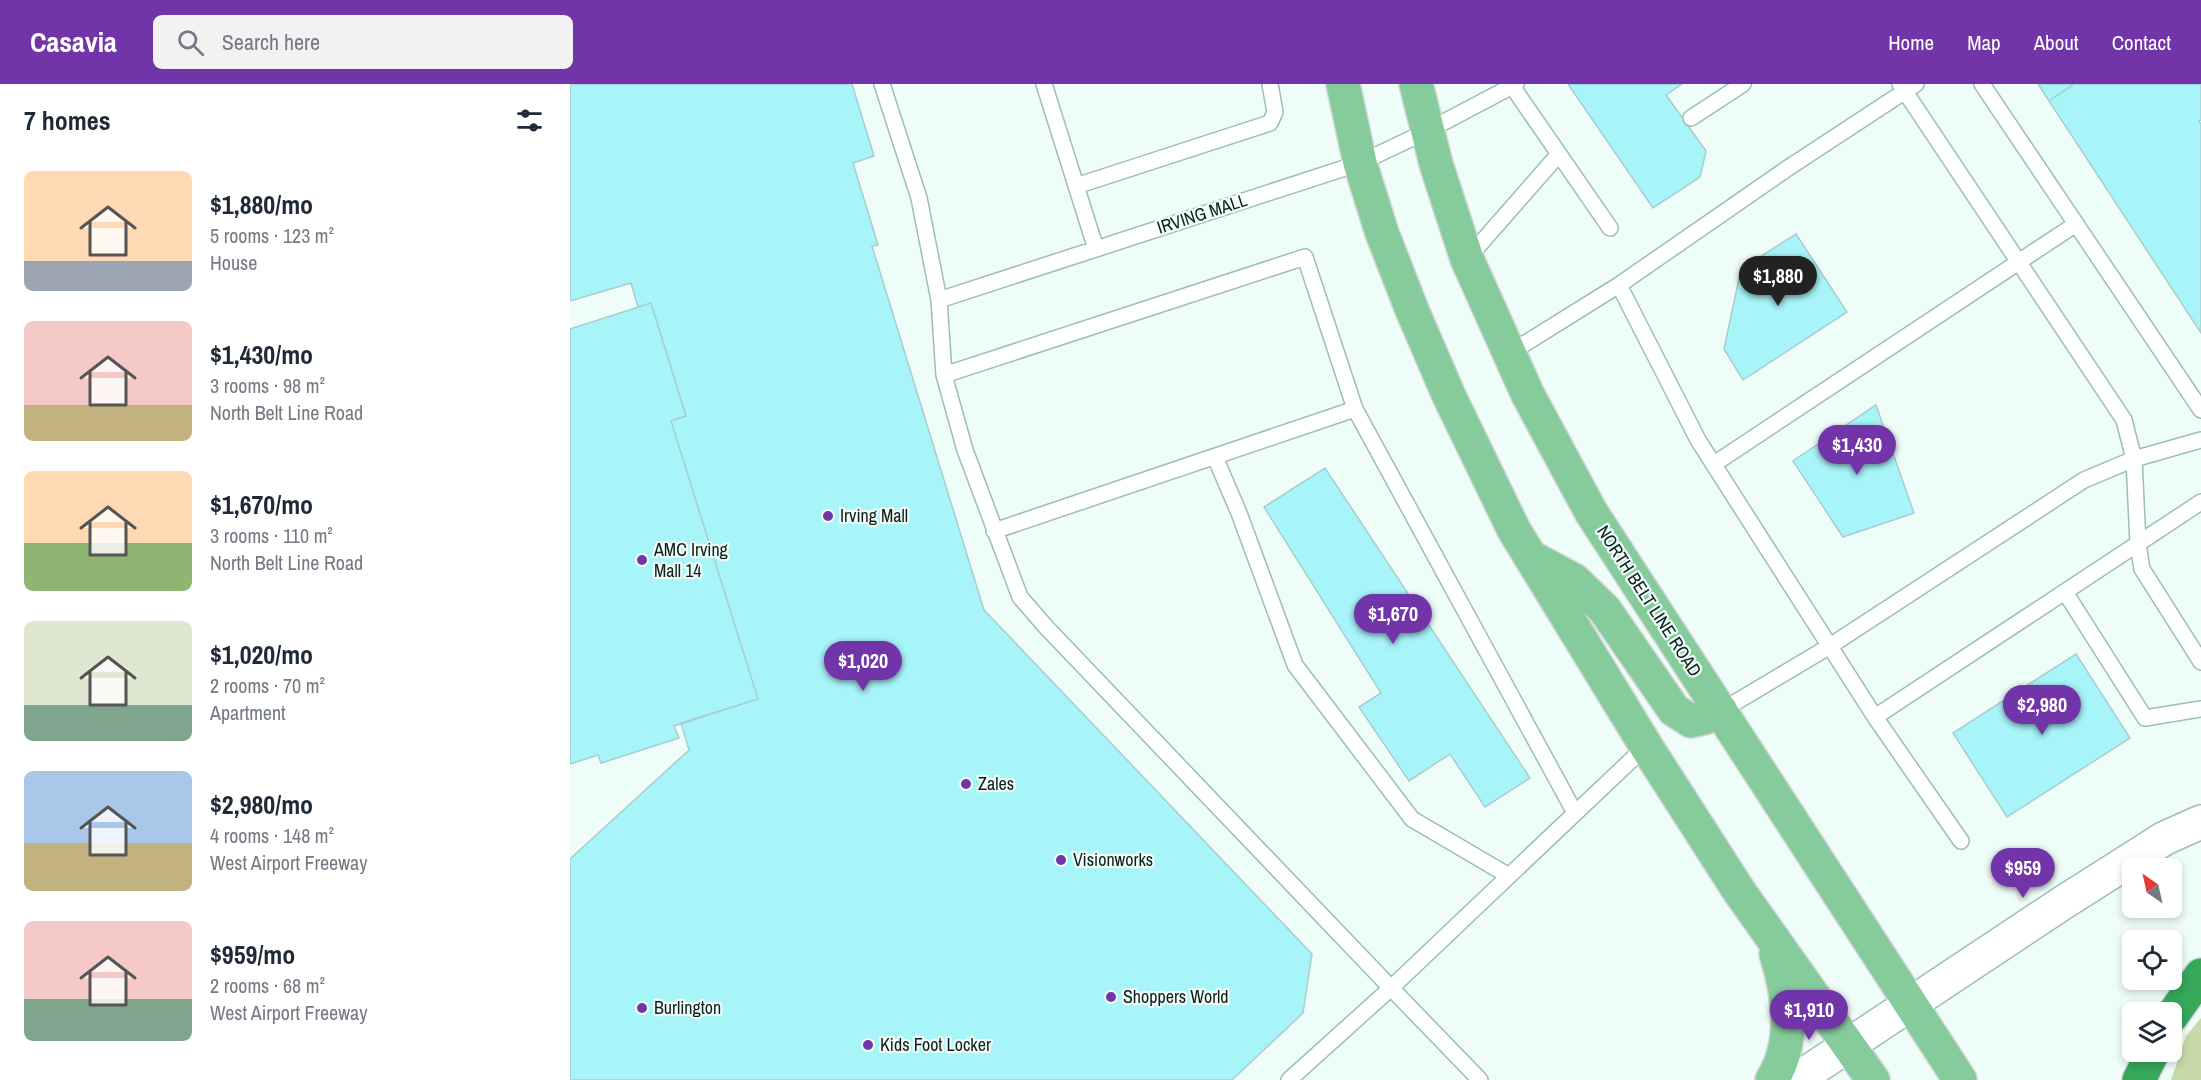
<!DOCTYPE html>
<html lang="en">
<head>
<meta charset="utf-8">
<style>
  :root { --surface:#fff; --page:#f2f2f3; --text:#1f2937; --muted:#747a83; --accent:#7234a9 }
  body { margin:0; font-family:"Archivo Narrow",sans-serif; background:var(--page); color:var(--text); height:100vh; display:flex; flex-direction:column; font-size:22px; white-space:nowrap }
  * { box-sizing:border-box; margin:0 }
  p { font-size:20px; color:var(--muted) }
  .icon { flex:none; width:33px; height:33px; fill:none; stroke:currentColor; stroke-width:2; stroke-linecap:round; stroke-linejoin:round }
  .map { position:relative; flex:1; overflow:hidden }
  .sheet { display:flex; flex-direction:column; background:var(--surface); width:570px }
  .sheet>* { flex:none }
  .needle { width:39px; rotate:326deg }
  .controls { position:absolute; left:1552px; top:774px; display:grid; gap:12px }
  .controls a { display:grid; place-items:center; width:60px; height:60px; border-radius:9px; background:var(--surface); box-shadow:0 3px 9px #0003; font-size:30px }
  .price { position:absolute; translate:-50% -51px; padding:0 14px; border-radius:21px; background:var(--accent); color:#fff; font-size:20px; line-height:39px; filter:drop-shadow(0 2px 3px #0008) }
  .price::after { content:''; position:absolute; left:50%; top:36px; width:18px; height:14px; margin-left:-9px; background:inherit; clip-path:polygon(0 0,100% 0,50% 100%) }
  .price.current { background:#222; color:#fff }
  ul { padding:0; list-style:none }
  li { display:flex; align-items:center; gap:18px; height:150px; padding:0 24px }
  li span { display:grid; place-items:center; flex:none; width:168px; height:120px; border-radius:9px; color:#555 }
  li>.icon { margin-inline-start:auto }
  span .icon { width:72px; height:72px; fill:#fffc; stroke-width:1 }
  li b { font-size:26px }
  h2 { display:flex; justify-content:space-between; align-items:center; height:72px; padding:0 24px; font-size:26px }
  header { display:flex; align-items:center; gap:36px; box-sizing:border-box; height:84px; padding:0 30px; background:var(--accent); color:#fff }
  header strong { font-size:28px }
  nav { display:flex; gap:33px; margin-inline-start:auto; font-size:21px }
  .search { width:420px; height:54px; background:var(--page); display:flex; align-items:center; gap:15px; box-sizing:border-box; padding:0 21px; border-radius:9px; color:var(--muted); font-size:22px }
  main { display:flex; flex:1; min-height:0 }
  .map>svg:first-child { display:block }
</style>
</head>
<body>
<header>
<strong>Casavia</strong>
<div class="search"><svg class="icon" aria-label="search" viewBox="0 0 24 24"><circle cx="10" cy="10" r="6"/><path d="M15 15l6 6"/></svg>Search here</div>
<nav><a>Home</a><a>Map</a><a>About</a><a>Contact</a></nav>
</header>
<main>
<section class="sheet">
<h2>7 homes<svg class="icon" aria-label="filters" viewBox="0 0 24 24"><path d="M4 7h16M4 17h16"/><circle cx="9" cy="7" r="2"/><circle cx="15" cy="17" r="2"/></svg></h2>
<ul>
<li><span style="background:linear-gradient(#ffd9b3 75%,#9aa5b1 0)"><svg class="icon" aria-label="home" viewBox="0 0 24 24"><path d="M3 11l9-7 9 7M6 9v11h12V9"/></svg></span><div><b>$1,880/mo</b><p>5 rooms · 123 m²</p><p>House</p></div></li>
<li><span style="background:linear-gradient(#f6c9c9 70%,#c2b280 0)"><svg class="icon" aria-label="home" viewBox="0 0 24 24"><path d="M3 11l9-7 9 7M6 9v11h12V9"/></svg></span><div><b>$1,430/mo</b><p>3 rooms · 98 m²</p><p>North Belt Line Road</p></div></li>
<li><span style="background:linear-gradient(#ffd9b3 60%,#8fb573 0)"><svg class="icon" aria-label="home" viewBox="0 0 24 24"><path d="M3 11l9-7 9 7M6 9v11h12V9"/></svg></span><div><b>$1,670/mo</b><p>3 rooms · 110 m²</p><p>North Belt Line Road</p></div></li>
<li><span style="background:linear-gradient(#dfe7d0 70%,#7fa58c 0)"><svg class="icon" aria-label="home" viewBox="0 0 24 24"><path d="M3 11l9-7 9 7M6 9v11h12V9"/></svg></span><div><b>$1,020/mo</b><p>2 rooms · 70 m²</p><p>Apartment</p></div></li>
<li><span style="background:linear-gradient(#a9c7e8 60%,#c2b280 0)"><svg class="icon" aria-label="home" viewBox="0 0 24 24"><path d="M3 11l9-7 9 7M6 9v11h12V9"/></svg></span><div><b>$2,980/mo</b><p>4 rooms · 148 m²</p><p>West Airport Freeway</p></div></li>
<li><span style="background:linear-gradient(#f6c9c9 65%,#7fa58c 0)"><svg class="icon" aria-label="home" viewBox="0 0 24 24"><path d="M3 11l9-7 9 7M6 9v11h12V9"/></svg></span><div><b>$959/mo</b><p>2 rooms · 68 m²</p><p>West Airport Freeway</p></div></li>
</ul>
</section>
<div class="map">
<svg width="1631" height="996" viewBox="0 0 1631 996">
  <rect width="100%" height="100%" fill="#effdf9"/>
  <path fill="#c7d9a7" d="M1631,934v62h-30l15,-44z"/>
  <path fill="#a7f4f9" stroke="#a8cdcf" stroke-width="1.5" d="M0,0h282l22,72 -21,7 25,82 -6,1 112,364 328,344 -9,59 -71,67h-662v-221l119,-109 -8,-27 77,-24 -87,-278 15,-5 -35,-113 -13,4 -7,-24 -61,18z
    M998,0h114l-16,11 40,56 -6,26 -47,31z
    M1468,0h36l-25,17z
    M1504,0h127v36l-2,1 2,3v209l-152,-232z
    M1226,150l51,78 -104,68 -19,-31 17,-80z
    M81,219l35,113 -15,5 87,278 -84,27 5,12 -78,25 -3,-8 -28,9v-435z
    M1306,321l38,108 -71,24 -50,-76z
    M755,384l205,310 -45,29 -35,-53 -41,27 -50,-74 22,-14 -117,-186z
    M1506,570l54,84 -123,79 -54,-84z"/>
  <g fill="none" stroke-linecap="round" stroke-linejoin="round">
    <defs>
      <path id="lane" d="M312,0l37,114 20,102 5,75 21,75 55,147 26,30 345,361 255,-242
        M474,0l52,165
        M1330,0l224,336 10,39 4,85 4,25 59,93
        M1412,0l219,326
        M942,2l98,142
        M1121,34l52,-34
        M506,102l194,-63 5,-11 -5,-28
        M897,175l92,-105
        M1049,201l79,155 177,277 86,124
        M369,216l421,-137 67,-32 89,-47
        M938,270l111,-69 169,-117 128,-84
        M374,291l361,-118 50,152 220,404
        M645,373l24,56 56,152 117,154 97,57
        M1144,380l362,-240
        M424,447l361,-122
        M1495,508l80,126 56,-9
        M1151,627l109,-65 254,-166 50,-21 67,-19
        M1305,633l326,-215
        M719,996l102,-92 89,92"/>
      <path id="secondary" d="M1226,996l268,-178 101,-64 36,-16"/>
      <path id="primary" d="M773,0l17,79 22,70 30,77 37,86 65,134 132,216 93,145 134,189
        M846,0l20,80 31,95 61,136 63,117 369,568
        M961,473l43,23 31,30 69,100 17,11 13,-3 17,-7
        M1202,996c24,-38 17,-85 4,-126"/>
      <path id="highway" d="M1602,932l29,-41
        M1569,996l14,-28"/>
    </defs>
    <use href="#lane" stroke="#9cbeb4" stroke-width="18"/>
    <use href="#secondary" stroke="#9cbeb4" stroke-width="36"/>
    <use href="#primary" stroke="#d4d6d6" stroke-width="36"/>
    <use href="#highway" stroke="#d4d6d6" stroke-width="36"/>
    <use href="#lane" stroke="#fff" stroke-width="15"/>
    <use href="#secondary" stroke="#fff" stroke-width="33"/>
    <use href="#primary" stroke="#86cb9b" stroke-width="33"/>
    <use href="#highway" stroke="#35a859" stroke-width="33"/>
  </g>
  <g fill="#7234a9" stroke="#effdf9" stroke-width="2">
    <circle cx="258" cy="432" r="6"/>
    <circle cx="72" cy="476" r="6"/>
    <circle cx="396" cy="700" r="6"/>
    <circle cx="491" cy="776" r="6"/>
    <circle cx="541" cy="913" r="6"/>
    <circle cx="72" cy="924" r="6"/>
    <circle cx="298" cy="961" r="6"/>
  </g>
  <g text-anchor="middle" stroke-width="4.5" stroke-linejoin="round" paint-order="stroke">
    <g font-size="18" fill="#101d1a" stroke="#effdf9">
      <text transform="translate(632 130) rotate(-18)" y="6">IRVING MALL</text>
      <text transform="translate(1079 517) rotate(57)" y="6">NORTH BELT LINE ROAD</text>
    </g>
    <g font-size="18" fill="#101d1a" stroke="#effdf9" text-anchor="start">
      <text x="270" y="438">Irving Mall</text>
      <text x="84" y="472">AMC Irving<tspan x="84" dy="21">Mall 14</tspan></text>
      <text x="408" y="706">Zales</text>
      <text x="503" y="782">Visionworks</text>
      <text x="553" y="919">Shoppers World</text>
      <text x="84" y="930">Burlington</text>
      <text x="310" y="967">Kids Foot Locker</text>
    </g>
  </g>
</svg>
<div class="controls">
<a><svg class="needle" viewBox="-14 -14 28 28"><path d="M0-13l5 13h-10z" fill="#e53935"/><path d="M0 13l5-13h-10z" fill="#747a83"/></svg></a>
<a><svg class="icon" aria-label="locate" viewBox="0 0 24 24"><circle cx="12" cy="12" r="6"/><path d="M12 2v4M12 18v4M2 12h4M18 12h4"/></svg></a>
<a><svg class="icon" aria-label="layers" viewBox="0 0 24 24"><path d="M12 4l9 5-9 5-9-5zM3 14l9 5 9-5"/></svg></a>
</div>
<b class="price current" style="left:1208px;top:223px">$1,880</b>
<b class="price" style="left:1287px;top:392px">$1,430</b>
<b class="price" style="left:823px;top:561px">$1,670</b>
<b class="price" style="left:293px;top:608px">$1,020</b>
<b class="price" style="left:1472px;top:652px">$2,980</b>
<b class="price" style="left:1453px;top:815px">$959</b>
<b class="price" style="left:1239px;top:957px">$1,910</b>
</div>
</main>
</body>
</html>
